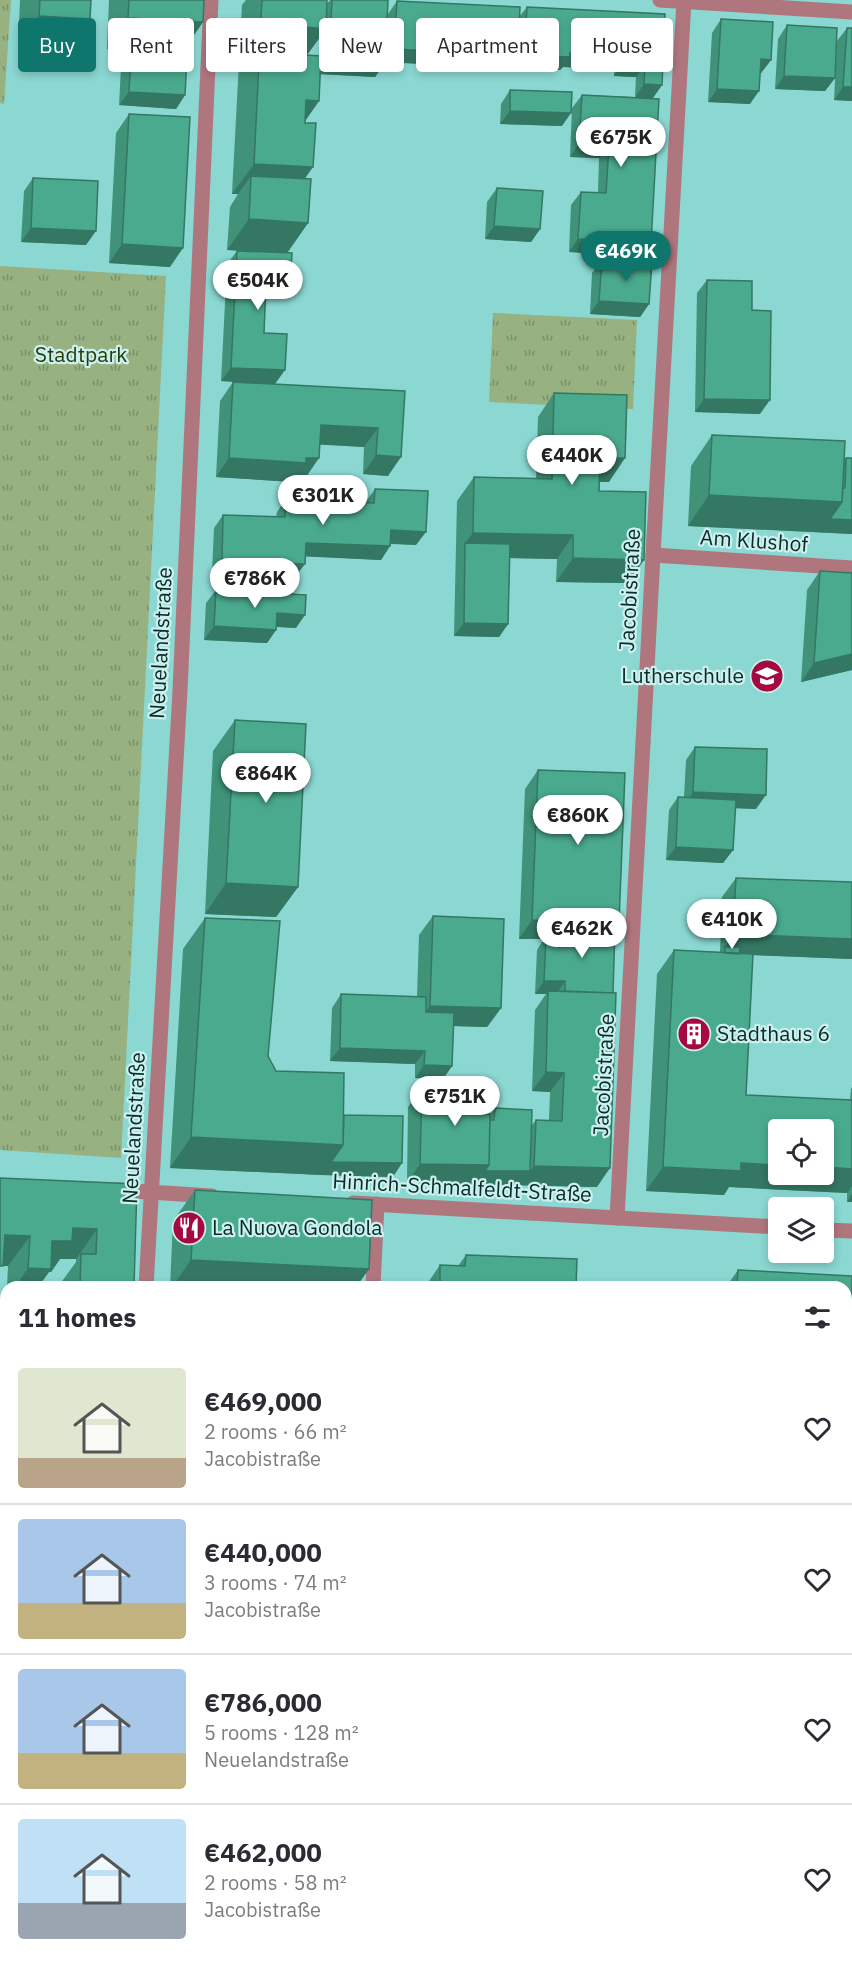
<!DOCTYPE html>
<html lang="en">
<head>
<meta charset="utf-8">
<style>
  :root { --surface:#fff; --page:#f7f7f7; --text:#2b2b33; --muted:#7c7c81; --line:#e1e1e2; --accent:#0f766e }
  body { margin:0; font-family:"IBM Plex Sans",sans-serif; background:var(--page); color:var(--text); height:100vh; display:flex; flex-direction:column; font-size:22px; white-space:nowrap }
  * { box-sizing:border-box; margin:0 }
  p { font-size:20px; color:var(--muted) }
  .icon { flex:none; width:33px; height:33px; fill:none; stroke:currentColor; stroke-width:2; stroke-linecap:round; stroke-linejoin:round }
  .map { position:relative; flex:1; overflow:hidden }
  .drawer { position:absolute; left:0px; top:1281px; width:852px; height:684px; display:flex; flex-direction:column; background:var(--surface); border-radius:18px 18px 0 0; box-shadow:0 3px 9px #0003 }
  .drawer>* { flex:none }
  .hud { position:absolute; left:18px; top:18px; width:816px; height:54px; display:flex; gap:12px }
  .fabs { position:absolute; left:768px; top:1119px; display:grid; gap:12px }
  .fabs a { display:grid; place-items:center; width:66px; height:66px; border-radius:6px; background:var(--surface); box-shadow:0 3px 9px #0003; font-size:30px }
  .price { position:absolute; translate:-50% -51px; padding:0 14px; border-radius:21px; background:#fff; color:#222; font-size:20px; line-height:39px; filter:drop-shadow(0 2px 3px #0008) }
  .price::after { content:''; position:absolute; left:50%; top:36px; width:18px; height:14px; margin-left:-9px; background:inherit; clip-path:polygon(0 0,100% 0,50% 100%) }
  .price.on { background:var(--accent); color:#fff }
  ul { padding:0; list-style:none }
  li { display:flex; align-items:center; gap:18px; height:150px; padding:0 18px }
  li+li { border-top:2px solid var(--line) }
  li span { display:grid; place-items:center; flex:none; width:168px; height:120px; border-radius:6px; color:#555 }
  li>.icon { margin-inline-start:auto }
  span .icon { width:72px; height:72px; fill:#fffc; stroke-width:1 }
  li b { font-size:26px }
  h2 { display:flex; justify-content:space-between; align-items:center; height:72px; padding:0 18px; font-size:26px }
  .tag { padding:0 21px; border-radius:6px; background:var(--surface); box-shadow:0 3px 9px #0003; font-size:21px; line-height:54px }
  .tag.on { background:var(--accent); color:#fff }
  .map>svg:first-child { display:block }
</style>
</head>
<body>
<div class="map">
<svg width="852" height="1965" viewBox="0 0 852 1965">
  <defs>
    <pattern id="park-tufts" width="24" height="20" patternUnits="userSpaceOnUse" patternTransform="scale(1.5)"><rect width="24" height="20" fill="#97b180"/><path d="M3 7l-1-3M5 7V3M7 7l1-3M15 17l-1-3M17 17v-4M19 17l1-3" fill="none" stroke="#799069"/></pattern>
  </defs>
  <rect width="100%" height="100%" fill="#8bd7d2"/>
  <path fill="#97b180" d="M846,1408h6v400h-6z"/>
  <path fill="url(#park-tufts)" d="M0,0h11l-7,104 -4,-1z
    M0,266l166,10 -45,882 -121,-8z
    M493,313l144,7 -4,89 -144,-7z"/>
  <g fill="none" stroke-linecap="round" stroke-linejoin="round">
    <path stroke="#af767e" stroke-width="15" d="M643,743l10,-188"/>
    <path stroke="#af767e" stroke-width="15" d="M660,0l192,12
      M684,0l-31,555 199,13
      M617,1218l26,-475
      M146,1287l34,-596 31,-691
      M373,1287l4,-83"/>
    <path stroke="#af767e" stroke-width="15" d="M117,1190l95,6
      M353,1203l425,24
      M824,1230l28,1"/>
  </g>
  <path fill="#409279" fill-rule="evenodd" d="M20,0h71l-1,19 -21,31 -51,-3z
    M109,0h95l-1,22 -21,30 -75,-3z
    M246,0h81v4l3,-4h58v14l9,-13 122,16 8,-10 138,7 -3,71 -9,13 -2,145 -9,13 -73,-4 2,-47 10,-13h17l1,-34 -29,-1 2,-49 10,-13 53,2 1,-20 -22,-1v-7l-51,-2 -3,3 -45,-2 1,-16 -8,10 -62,-3 -4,6 -57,-3 -10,15 -55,-3 -1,27 -14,20v58l3,44 -21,30 -60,-3 3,-43 8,-13h-6l10,-189zM322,34l-2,22 -13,-1z
    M721,19l50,41 -10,13h-1l-10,31 -42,-2 4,-69z
    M787,25l48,53 -10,13 -50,-2 3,-50z
    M847,28h5v73l-18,-1 3,-59z
    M131,54l54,41 -9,14 -57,-4 2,-38z
    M510,90l52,36 -62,-2 1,-20z
    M129,114l41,153 -61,-4 7,-130z
    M33,178l53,67 -65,-3 3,-51z
    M497,188l43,41 -9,13 -46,-3 2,-37z
    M237,251l53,32 -9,13h-16l-1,37 11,51 -54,-3 6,-117z
    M602,260l47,44 -9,13 -50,-3 2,-41z
    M707,280l45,30 8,104 -65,-2 2,-119z
    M233,382l172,9 -17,85 -25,-2 1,-27 -44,-3 -14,33h-10l-3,5 -77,-5 4,-76z
    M554,393l55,89h-10v9l29,92 -72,-1 1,-23 -47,-1 -2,66 -9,13 -45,-1 3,-135 17,-24 62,2 2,-62z
    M712,435l132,26 2,-3 6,76 -164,-8 3,-60z
    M375,489l41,56 -25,-1 -1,2 -9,14 -76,-4 -10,21 -83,-4 2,-45 9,-13 53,2 1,-5 9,-13 79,4z
    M820,571l32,99 -51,12 6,-92z
    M216,590l80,38 -20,-1v3l-9,13 -63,-3 2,-37z
    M235,720l63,167 -22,30 -71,-3 8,-163z
    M695,747l61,62 -21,-1 -2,42 -10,13 -57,-3 3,-50 9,-13h6l2,-37z
    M538,770l81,152 -4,6 -18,259 -190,-4 1,-76 14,-19 64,26 4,1 5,-7 36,18 5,-6h13l1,-28 -18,-1 3,-81 11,-16h-11l2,-44 7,-11h-25l6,-150z
    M736,878l116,81 -99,-4 -7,140 104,5 1,-11 1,-2v115h-5v-9l-118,-6 -5,8 -78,-4 11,-217 17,-24 46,2 2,-55z
    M433,916l68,92 -14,19 -34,-1 -1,40 -9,13 -28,-1v-14l-85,-3 2,-53 9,-14 76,3 2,-62z
    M205,918l63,138 8,15 68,44 49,62 -71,-2 -152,-7 13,-219z
    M0,1178l137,6 -3,103h-74v-3l16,-22v-3h-16l-9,13h-2l-11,15h-31l1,-21z
    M195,1190l174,79 -13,18h-186l3,-66z
    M466,1255l110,32h-149v-3l13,-19 18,1z
    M738,1270l108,17h-120z
    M379,1959h96v6h-96z
    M497,1959h83v6h-87z
    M604,1959h92v6h-96z
    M711,1959h85v6h-90z"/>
  <path fill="#347763" d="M39,16l51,3 -21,31 -51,-3z
    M128,18l75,4 -21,30 -75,-3z
    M306,27l20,2 -22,30z
    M452,45l66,4 -10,13 -62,-3 -4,6 -57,-3 9,-13z
    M570,53l53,3 -9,13 -51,-2 -3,3 -45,-2 9,-13z
    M761,59l10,1 -10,13h-10z
    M329,60l56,4 -10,13 -56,-3z
    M623,62l22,2 -9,13 -22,-1z
    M784,76l51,2 -10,13 -50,-2z
    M644,84l18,1 -10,14 -17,-1z
    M843,87h9v14l-18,-1z
    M717,89l42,2 -9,13 -42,-2z
    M129,92l56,3 -9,14 -57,-4z
    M306,100l13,1 -21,30z
    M510,111l61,2 -9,13 -62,-2z
    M579,143l30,2 -10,13 -29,-1z
    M254,164l59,3 -21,30 -41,-21 -13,18h-6z
    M249,219l59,4 -21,30 -60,-3z
    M494,226l46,3 -9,13 -46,-3z
    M31,228l65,3 -10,14 -65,-3z
    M578,239l73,4 -9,13 -73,-4z
    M122,244l61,4 -13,19 -61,-4z
    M266,282l24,1 -9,13 -24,-1z
    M599,301l50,3 -9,13 -50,-3z
    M231,368l54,2 -10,14 -54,-3z
    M704,399l66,1 -10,14 -65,-2z
    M321,425l57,3 -14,19 -56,-3z
    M376,455l25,2 -13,19 -25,-2z
    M229,458h90l-13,19h-10l-3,5 -77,-5z
    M600,458h25l-16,24h-26z
    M709,495l133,7 10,18v14l-164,-8z
    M391,530l35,2 -10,13 -34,-2z
    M473,533l100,2 -16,24 -92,-2v-14z
    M306,543l84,3 -9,14 -85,-4z
    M573,558l71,2 -16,23 -72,-1z
    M222,560l83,4 -10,13 -83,-4z
    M277,613l28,2 -9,13 -29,-2z
    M464,623l44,1 -9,13 -45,-1z
    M214,626l62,4 -9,13 -63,-3z
    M852,654v16l-51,12 13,-19z
    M693,792l73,3 -10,14 -72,-3z
    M676,847l57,3 -10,13 -57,-3z
    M226,883l72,4 -22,30 -71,-3z
    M532,920l87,2 -13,19 -40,-3 1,-12 -10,14 -11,-3 -2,2h-25z
    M733,934l119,5v20l-127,-5v-7z
    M544,981h21l-9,13 -8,-3 -2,3h-11z
    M430,1006l71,2 -14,19 -70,-2z
    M340,1048l85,3 -10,13 -85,-3z
    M424,1065l28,1 -9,13 -28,-1z
    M546,1072l18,1 -14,19 -18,-1z
    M191,1137l152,8 59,18 -9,14 -71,-2 -152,-7z
    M741,1163l37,2v9h46v-7l28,2v17l-5,7 -118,-6 -5,8 -78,-4 17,-24z
    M420,1164l69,1 41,6 4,-5 76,2 -13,19 -77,-2 -113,-2z
    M852,1194v8h-5z
    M73,1228l24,1 -21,30h-16l-9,13h-2l-11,15h-23l13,-19 24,-27z
    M5,1235l25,1 -22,30h-8z
    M191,1260l178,9 -13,18h-184z
    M846,1369h6v25l-6,-1z
    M0,1519h6v31h-6z
    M0,1719h6v25h-6z
    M846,1884h6v25l-6,-1z"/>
  <path fill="#4aaa8d" stroke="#347763" stroke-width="1.5" d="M40,0h51l-1,19 -51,-3z
    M129,0h75l-1,22 -75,-4z
    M262,0h65l-1,29 -20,-2 -1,28 16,1 -2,45 -13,-1 -1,23h11l-3,44 -59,-3z
    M332,0h56l-3,64 -56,-4z
    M397,1l123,6 -2,42 -66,-4 -1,7 -57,-3z
    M527,7l138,7 -3,71 -18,-1 1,-20 -22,-2v-6l-53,-3v4l-46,-2z
    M721,19l52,3 -2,38 -10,-1 -2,32 -42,-2z
    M787,25l50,3 -2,50 -51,-2z
    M847,28h5v59h-9z
    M131,54l56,2 -2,39 -56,-3z
    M510,90l62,2 -1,21 -61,-2z
    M582,95l77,4 -8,144 -73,-4 3,-47 25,1 3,-48 -30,-2z
    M129,114l61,3 -7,131 -61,-4z
    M251,176l60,3 -3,44 -59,-4z
    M33,178l65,3 -2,50 -65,-3z
    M497,188l46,3 -3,38 -46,-3z
    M237,251l55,2 -2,30 -24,-1 -2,51 23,1 -2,36 -54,-2z
    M602,260l50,2 -3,42 -50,-3z
    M707,280l45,1v29l19,1 -1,89 -66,-1z
    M233,382l172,9 -4,66 -25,-2 2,-27 -57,-3 -2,33h-13v5l-77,-5z
    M554,393l73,2 -2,63h-25l-1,33 47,1 -2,68 -71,-2v-23l-100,-2 1,-56 78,2z
    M712,435l133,6 -3,61 -133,-7z
    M846,458h6v62l-22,-1 12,-17 1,-14h2z
    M375,489l53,2 -2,41 -35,-2 -1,16 -84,-3 -1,21 -83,-4 1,-45 62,2 1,-18 88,4z
    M465,543l45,1 -2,80 -44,-1z
    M820,571l32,2v81l-38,9z
    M216,590l90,5 -1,20 -28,-2 -1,17 -62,-4z
    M235,720l71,4 -8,163 -72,-4z
    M695,747l72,2 -1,46 -73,-3z
    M538,770l87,3 -6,149 -87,-2z
    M678,797l58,3 -3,50 -57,-3z
    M736,878l116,4v57l-119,-5z
    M433,916l71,3 -3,89 -71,-2z
    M205,918l75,3 -12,135 8,15 68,2 -1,72 -152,-8z
    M567,926l48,2 -2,65 -48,-2v-10h-21l2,-44 20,1z
    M725,947h15l-1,7 -14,-1z
    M674,950l79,4 -7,141 106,5v69l-28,-2v-37h-46v35l-37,-2v8l-78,-4z
    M548,991l68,2 -6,175 -76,-2 2,-46 26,1 2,-48 -18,-1z
    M341,994l85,3v15l28,1 -2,53 -28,-1 1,-14 -85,-3z
    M422,1088l65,1 -1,25h4l-1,51 -69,-1z
    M495,1108l37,2 -2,61h-45l4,-6 1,-45h4z
    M344,1115l59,1 -1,47 -71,-1 12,-17z
    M0,1178l137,6 -3,103h-54l1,-33h15l1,-25 -24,-1 -1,13h-20l-1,28 -23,-1 2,-32 -25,-1 -2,31h-3z
    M195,1190l177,10 -3,69 -178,-9z
    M466,1255l111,4 -1,28h-136v-22l25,1z
    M738,1270l114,6v93h-6v-82h-109z
    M0,1466h6v53h-6z
    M0,1595l6,1v123h-6z
    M846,1795h6v89h-6z
    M0,1900l6,2 -6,16z
    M0,1930l6,2v27h21l-2,6h-25z
    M391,1959h84v6h-84z
    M503,1959h77v6h-77z
    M608,1959h88v6h-88z
    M717,1959h79v6h-79z"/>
  <defs>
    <symbol id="school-disc" viewBox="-11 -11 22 22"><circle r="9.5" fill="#a4093f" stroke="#cbf0ed"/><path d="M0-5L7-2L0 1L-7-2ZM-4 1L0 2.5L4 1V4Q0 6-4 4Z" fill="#fff"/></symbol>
    <symbol id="building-disc" viewBox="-11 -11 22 22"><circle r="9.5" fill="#a4093f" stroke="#cbf0ed"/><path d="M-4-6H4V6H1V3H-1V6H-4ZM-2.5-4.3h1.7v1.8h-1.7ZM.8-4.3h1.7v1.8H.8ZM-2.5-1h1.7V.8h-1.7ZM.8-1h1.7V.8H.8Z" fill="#fff"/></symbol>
    <symbol id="restaurant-disc" viewBox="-11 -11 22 22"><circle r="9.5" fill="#a4093f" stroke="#cbf0ed"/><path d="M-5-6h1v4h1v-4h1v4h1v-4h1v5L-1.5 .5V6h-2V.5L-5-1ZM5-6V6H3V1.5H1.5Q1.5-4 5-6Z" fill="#fff"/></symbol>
  </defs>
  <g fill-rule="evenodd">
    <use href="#school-disc" x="748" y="657" width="38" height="38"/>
    <use href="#building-disc" x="675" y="1015" width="38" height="38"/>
    <use href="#restaurant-disc" x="170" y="1209" width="38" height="38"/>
  </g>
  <g text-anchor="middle" stroke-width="4.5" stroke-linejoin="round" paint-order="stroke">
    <g font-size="21" fill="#263c0b" stroke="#cbf0ed">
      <text x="81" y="362">Stadtpark</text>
    </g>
    <g font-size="21" fill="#082a28" stroke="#cbf0ed">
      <text transform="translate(754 541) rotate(4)" y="7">Am Klushof</text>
      <text transform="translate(630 590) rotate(-87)" y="7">Jacobistraße</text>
      <text transform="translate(161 643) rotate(-87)" y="7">Neuelandstraße</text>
      <text transform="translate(604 1075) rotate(-87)" y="7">Jacobistraße</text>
      <text transform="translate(134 1128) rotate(-87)" y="7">Neuelandstraße</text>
      <text transform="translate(462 1188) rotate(3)" y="7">Hinrich-Schmalfeldt-Straße</text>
    </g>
    <g font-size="21" fill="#082a28" stroke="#cbf0ed" text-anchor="start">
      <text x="744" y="683" text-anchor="end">Lutherschule</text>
      <text x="717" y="1041">Stadthaus 6</text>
      <text x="212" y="1235">La Nuova Gondola</text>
    </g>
  </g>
</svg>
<div class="fabs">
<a><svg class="icon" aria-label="locate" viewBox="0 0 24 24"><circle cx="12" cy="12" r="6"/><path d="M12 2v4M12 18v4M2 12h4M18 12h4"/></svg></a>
<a><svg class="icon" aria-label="layers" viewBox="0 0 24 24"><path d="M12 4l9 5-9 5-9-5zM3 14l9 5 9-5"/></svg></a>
</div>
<b class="price" style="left:621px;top:168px">€675K</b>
<b class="price on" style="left:626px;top:282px">€469K</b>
<b class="price" style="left:258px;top:311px">€504K</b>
<b class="price" style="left:572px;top:486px">€440K</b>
<b class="price" style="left:323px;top:526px">€301K</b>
<b class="price" style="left:255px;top:609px">€786K</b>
<b class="price" style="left:266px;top:804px">€864K</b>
<b class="price" style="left:578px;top:846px">€860K</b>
<b class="price" style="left:732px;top:950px">€410K</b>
<b class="price" style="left:582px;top:959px">€462K</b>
<b class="price" style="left:455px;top:1127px">€751K</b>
<div class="hud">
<a class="tag on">Buy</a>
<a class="tag">Rent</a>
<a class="tag">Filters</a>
<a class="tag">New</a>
<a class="tag">Apartment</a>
<a class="tag">House</a>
</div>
<section class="drawer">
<h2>11 homes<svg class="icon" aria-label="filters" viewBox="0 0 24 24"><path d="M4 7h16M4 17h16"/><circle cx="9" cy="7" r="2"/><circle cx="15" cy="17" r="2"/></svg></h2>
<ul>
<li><span style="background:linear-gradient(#dfe7d0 75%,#b9a48a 0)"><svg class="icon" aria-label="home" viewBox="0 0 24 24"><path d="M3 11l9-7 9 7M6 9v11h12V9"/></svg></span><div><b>€469,000</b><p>2 rooms · 66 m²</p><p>Jacobistraße</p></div><svg class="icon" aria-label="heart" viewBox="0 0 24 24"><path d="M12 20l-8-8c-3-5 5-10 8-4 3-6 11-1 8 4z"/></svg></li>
<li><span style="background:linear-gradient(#a9c7e8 70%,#c2b280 0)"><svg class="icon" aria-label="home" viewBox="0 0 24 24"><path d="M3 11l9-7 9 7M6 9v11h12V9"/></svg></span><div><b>€440,000</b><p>3 rooms · 74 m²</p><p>Jacobistraße</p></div><svg class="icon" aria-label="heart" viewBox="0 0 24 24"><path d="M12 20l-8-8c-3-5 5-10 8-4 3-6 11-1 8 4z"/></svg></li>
<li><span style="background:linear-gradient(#a9c7e8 70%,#c2b280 0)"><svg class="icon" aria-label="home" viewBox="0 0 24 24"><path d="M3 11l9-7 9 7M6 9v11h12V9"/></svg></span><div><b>€786,000</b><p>5 rooms · 128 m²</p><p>Neuelandstraße</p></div><svg class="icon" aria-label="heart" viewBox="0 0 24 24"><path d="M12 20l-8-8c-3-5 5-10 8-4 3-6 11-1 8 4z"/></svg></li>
<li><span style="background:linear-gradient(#bfe0f5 70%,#9aa5b1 0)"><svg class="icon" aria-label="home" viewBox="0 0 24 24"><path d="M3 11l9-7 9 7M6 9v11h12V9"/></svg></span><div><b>€462,000</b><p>2 rooms · 58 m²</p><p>Jacobistraße</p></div><svg class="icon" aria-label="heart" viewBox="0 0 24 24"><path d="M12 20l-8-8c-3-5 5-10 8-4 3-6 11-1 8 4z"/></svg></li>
</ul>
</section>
</div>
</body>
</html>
